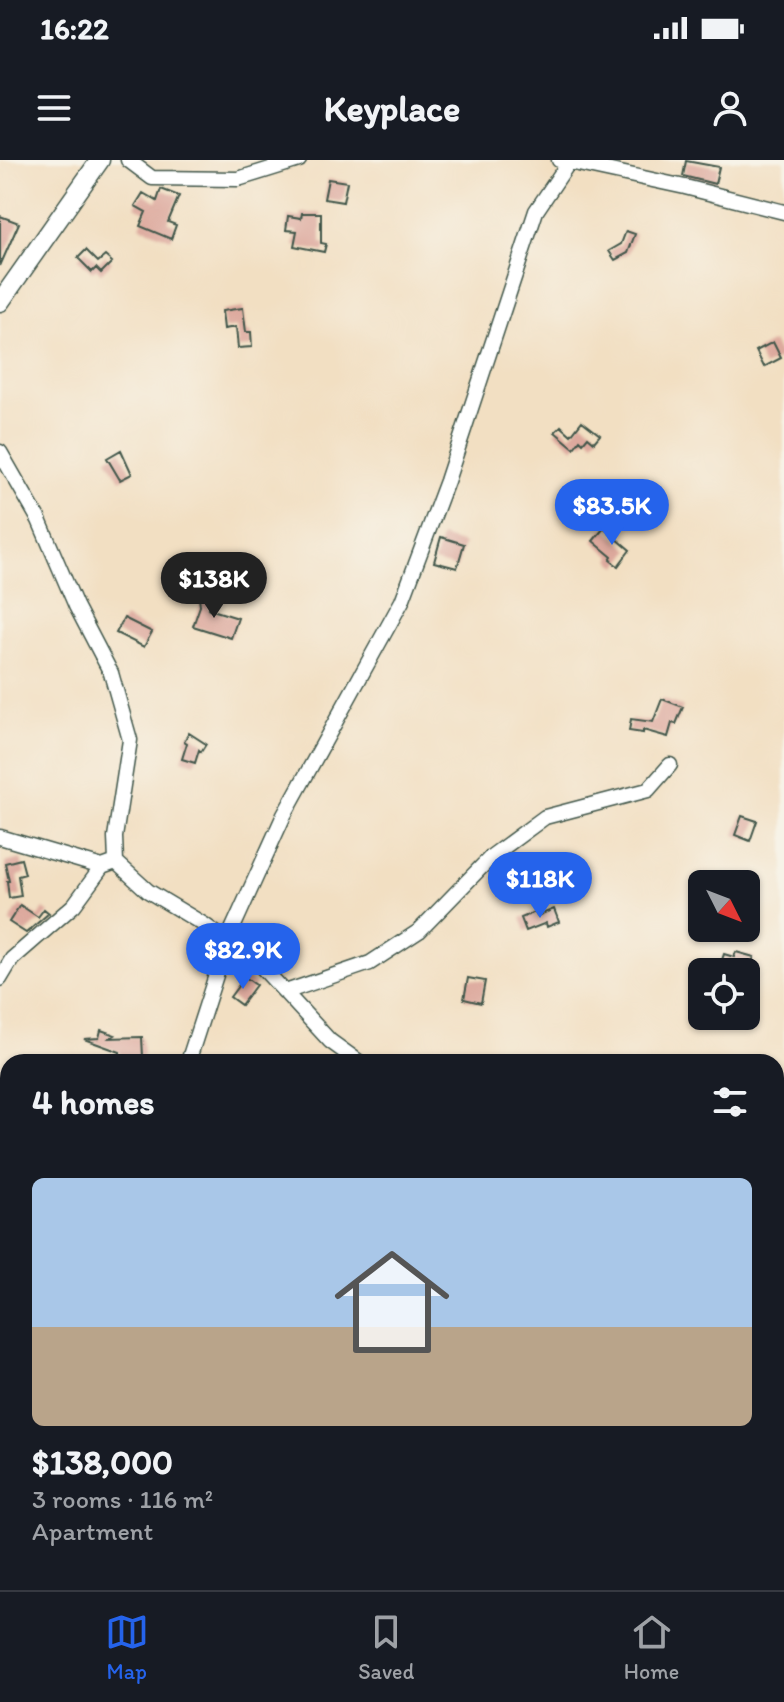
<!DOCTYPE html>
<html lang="en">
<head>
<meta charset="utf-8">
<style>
  :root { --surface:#171b24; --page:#242831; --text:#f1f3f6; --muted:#9ea1a6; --line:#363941; --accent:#2563eb }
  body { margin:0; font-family:Itim,sans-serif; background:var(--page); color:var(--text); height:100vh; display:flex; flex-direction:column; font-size:30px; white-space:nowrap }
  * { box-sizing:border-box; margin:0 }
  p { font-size:26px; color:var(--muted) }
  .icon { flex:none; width:44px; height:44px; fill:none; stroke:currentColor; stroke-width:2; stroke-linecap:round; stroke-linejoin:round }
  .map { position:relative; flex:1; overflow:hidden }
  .side { position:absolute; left:0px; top:894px; width:784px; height:536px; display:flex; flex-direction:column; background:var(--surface); border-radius:24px 24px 0 0; box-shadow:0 2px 6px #0004 }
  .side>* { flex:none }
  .needle { width:52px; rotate:132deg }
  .buttons { position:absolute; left:688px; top:710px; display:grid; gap:16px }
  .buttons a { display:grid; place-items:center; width:72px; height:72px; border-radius:12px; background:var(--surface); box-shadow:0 2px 6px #0004; font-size:40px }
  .price { position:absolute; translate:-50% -68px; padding:0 18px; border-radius:28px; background:var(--accent); color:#fff; font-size:26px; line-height:52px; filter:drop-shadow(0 2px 4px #0008) }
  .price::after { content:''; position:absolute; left:50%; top:48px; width:24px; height:18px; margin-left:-12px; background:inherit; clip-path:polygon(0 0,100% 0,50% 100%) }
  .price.selected { background:#222; color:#fff }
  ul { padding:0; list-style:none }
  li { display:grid; align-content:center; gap:16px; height:424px; padding:0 32px }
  li span { display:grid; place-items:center; height:248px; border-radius:12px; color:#555 }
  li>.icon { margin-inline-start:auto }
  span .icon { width:144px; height:144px; fill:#fffc; stroke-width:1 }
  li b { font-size:34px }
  h2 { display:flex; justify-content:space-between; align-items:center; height:96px; padding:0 32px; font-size:34px }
  .status { display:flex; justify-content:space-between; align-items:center; height:56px; padding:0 40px; background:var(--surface); direction:ltr }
  .status svg { height:22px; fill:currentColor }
  header { display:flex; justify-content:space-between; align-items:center; height:104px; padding:0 32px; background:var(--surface); font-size:36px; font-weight:800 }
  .dock { display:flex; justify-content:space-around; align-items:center; height:112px; border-top:2px solid var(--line); background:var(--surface); font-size:22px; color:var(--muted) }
  .dock a { display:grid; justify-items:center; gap:4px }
  .dock .selected { color:var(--accent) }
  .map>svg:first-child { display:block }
</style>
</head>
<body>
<div class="status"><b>16:22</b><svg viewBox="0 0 49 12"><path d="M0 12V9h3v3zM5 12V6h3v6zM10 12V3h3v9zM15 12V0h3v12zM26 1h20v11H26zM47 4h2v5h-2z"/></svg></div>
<header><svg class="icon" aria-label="menu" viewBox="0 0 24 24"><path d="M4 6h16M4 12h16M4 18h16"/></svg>Keyplace<svg class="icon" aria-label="person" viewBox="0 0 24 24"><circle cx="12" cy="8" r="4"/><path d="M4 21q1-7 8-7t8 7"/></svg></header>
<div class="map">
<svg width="784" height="1430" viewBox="0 0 784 1430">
  <rect width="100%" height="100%" fill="#f7f3e8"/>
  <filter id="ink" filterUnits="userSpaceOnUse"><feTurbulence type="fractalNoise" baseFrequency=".0125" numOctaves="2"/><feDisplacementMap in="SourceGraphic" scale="16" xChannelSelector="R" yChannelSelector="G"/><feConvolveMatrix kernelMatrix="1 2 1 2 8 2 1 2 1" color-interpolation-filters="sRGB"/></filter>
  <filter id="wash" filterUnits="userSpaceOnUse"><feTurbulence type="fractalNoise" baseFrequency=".006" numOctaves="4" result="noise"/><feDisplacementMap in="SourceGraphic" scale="32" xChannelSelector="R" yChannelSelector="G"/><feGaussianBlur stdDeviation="1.8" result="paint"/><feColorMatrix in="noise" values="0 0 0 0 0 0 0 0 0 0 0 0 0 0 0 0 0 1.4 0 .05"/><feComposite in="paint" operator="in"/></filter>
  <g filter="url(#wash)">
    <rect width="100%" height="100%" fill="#f2dfc2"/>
    <g id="blocks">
      <path fill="#dda99d" d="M686,1l33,6 -4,17 -32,-8z
        M328,19l19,3 -4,20 -19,-3z
        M161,29l18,7 -11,26 8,3 -5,14 -31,-13 6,-14 -11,-6 8,-13 14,8z
        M302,53h19v30l5,1 -2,8 -30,-6 3,-15 -11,-1 2,-14 13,2z
        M0,56l19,7 -19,43z
        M626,71l9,3 -7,19 -13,7 -6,-9 12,-7z
        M86,90l12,12 7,-6 7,6 -11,11 -5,-5 -4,4 -14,-14z
        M243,148l3,24h5l1,15 -14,1 -2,-21 -12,2 -2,-18z
        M773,182l8,16 -17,9 -8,-16z
        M582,261l18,14 -6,7 -6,-5 -5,6 -3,-3 -6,8 -19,-16 6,-6 10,9z
        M121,290l11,24 -12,6 -13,-22z
        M604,368l26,22 -12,16 -8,-6 2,-3 -19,-16z
        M441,377l23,7 -7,24 -23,-6z
        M199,437l11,1 -1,11 29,9 -7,20 -38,-12 7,-20z
        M124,458l28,14 -8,15 -28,-14z
        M662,539l21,8 -7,17 -4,-1 -4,14 -25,-7v3l-14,-2 2,-12 22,3z
        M189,573l17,11 -5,8 -2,-2 -4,13 -13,-4 5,-16 -3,-2z
        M742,656l15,5 -7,20 -15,-6z
        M21,699l4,15 -7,2 3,20 -12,2 -2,-17h2l-4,-18z
        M20,745l18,12 6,-8 5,4 -23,20 -17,-11z
        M554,749l5,13 -12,5 -1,-4 -20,8 -5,-13 14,-6 2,4z
        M736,792l18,5 -5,16 -28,-10 3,-9 10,3z
        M245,817l11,8 -15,20 -11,-8z
        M468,818l17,3 -4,22 -17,-4z
        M101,870l14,5 -5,3 32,-1 1,20 -23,1v-6l-36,-13 15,-1z"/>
    </g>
  </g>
  <g filter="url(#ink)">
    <use href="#blocks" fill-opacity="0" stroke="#3f5549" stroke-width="2"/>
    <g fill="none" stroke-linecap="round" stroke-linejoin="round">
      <defs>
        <path id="minor" d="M128,0l24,18 86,1 61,-19
          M570,0l-1,2 116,25 99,25
          M0,292l39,68 37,86 35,67 19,67 -15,97 1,25 32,29 55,33 57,41 70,76 29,21
          M0,677l102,30
          M0,819l12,-20 62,-54 28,-38 14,-5
          M285,832l85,-29 49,-32 73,-75 53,-39 103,-27 22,-25
          M188,902l39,-121 57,-126 118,-214 45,-120 89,-270 33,-49 -10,-2
          M776,1208l8,1
          M0,1303l8,-18
          M776,1394l8,17"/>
        <path id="major" d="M0,142l100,-142"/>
      </defs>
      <use href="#minor" stroke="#3f5549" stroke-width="17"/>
      <use href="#major" stroke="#3f5549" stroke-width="21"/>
      <path stroke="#3f5549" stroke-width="2" stroke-dasharray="6 6" stroke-linecap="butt" d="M0,1271h8
        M237,1422l9,8
        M317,1422l49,6 36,-6
        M451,1422l27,3 35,-3
        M593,1422l23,8"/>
      <use href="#minor" stroke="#fff" stroke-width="14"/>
      <use href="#major" stroke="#fff" stroke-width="18"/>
    </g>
  </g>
</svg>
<div class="buttons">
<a><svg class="needle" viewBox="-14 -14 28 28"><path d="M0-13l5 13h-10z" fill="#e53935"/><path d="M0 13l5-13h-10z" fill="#9ea1a6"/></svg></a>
<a><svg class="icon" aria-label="locate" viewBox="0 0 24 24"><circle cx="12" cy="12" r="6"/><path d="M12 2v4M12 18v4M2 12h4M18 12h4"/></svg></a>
</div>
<b class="price" style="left:612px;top:387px">$83.5K</b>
<b class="price selected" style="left:214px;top:460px">$138K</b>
<b class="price" style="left:540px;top:760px">$118K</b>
<b class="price" style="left:243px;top:831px">$82.9K</b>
<section class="side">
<h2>4 homes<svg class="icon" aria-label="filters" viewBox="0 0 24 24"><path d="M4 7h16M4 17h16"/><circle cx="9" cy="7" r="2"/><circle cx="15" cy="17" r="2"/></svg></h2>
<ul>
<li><span style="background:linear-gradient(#a9c7e8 60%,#b9a48a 0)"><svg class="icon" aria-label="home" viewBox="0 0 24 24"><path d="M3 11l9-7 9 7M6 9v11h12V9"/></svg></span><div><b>$138,000</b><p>3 rooms · 116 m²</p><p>Apartment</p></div></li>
</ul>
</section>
</div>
<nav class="dock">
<a class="selected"><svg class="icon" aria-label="map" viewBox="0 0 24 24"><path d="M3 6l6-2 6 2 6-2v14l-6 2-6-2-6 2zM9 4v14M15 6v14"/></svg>Map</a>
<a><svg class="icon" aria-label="saved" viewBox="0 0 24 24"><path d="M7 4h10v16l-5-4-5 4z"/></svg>Saved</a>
<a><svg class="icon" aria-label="home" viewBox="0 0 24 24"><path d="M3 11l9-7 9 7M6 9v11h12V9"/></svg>Home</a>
</nav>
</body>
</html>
